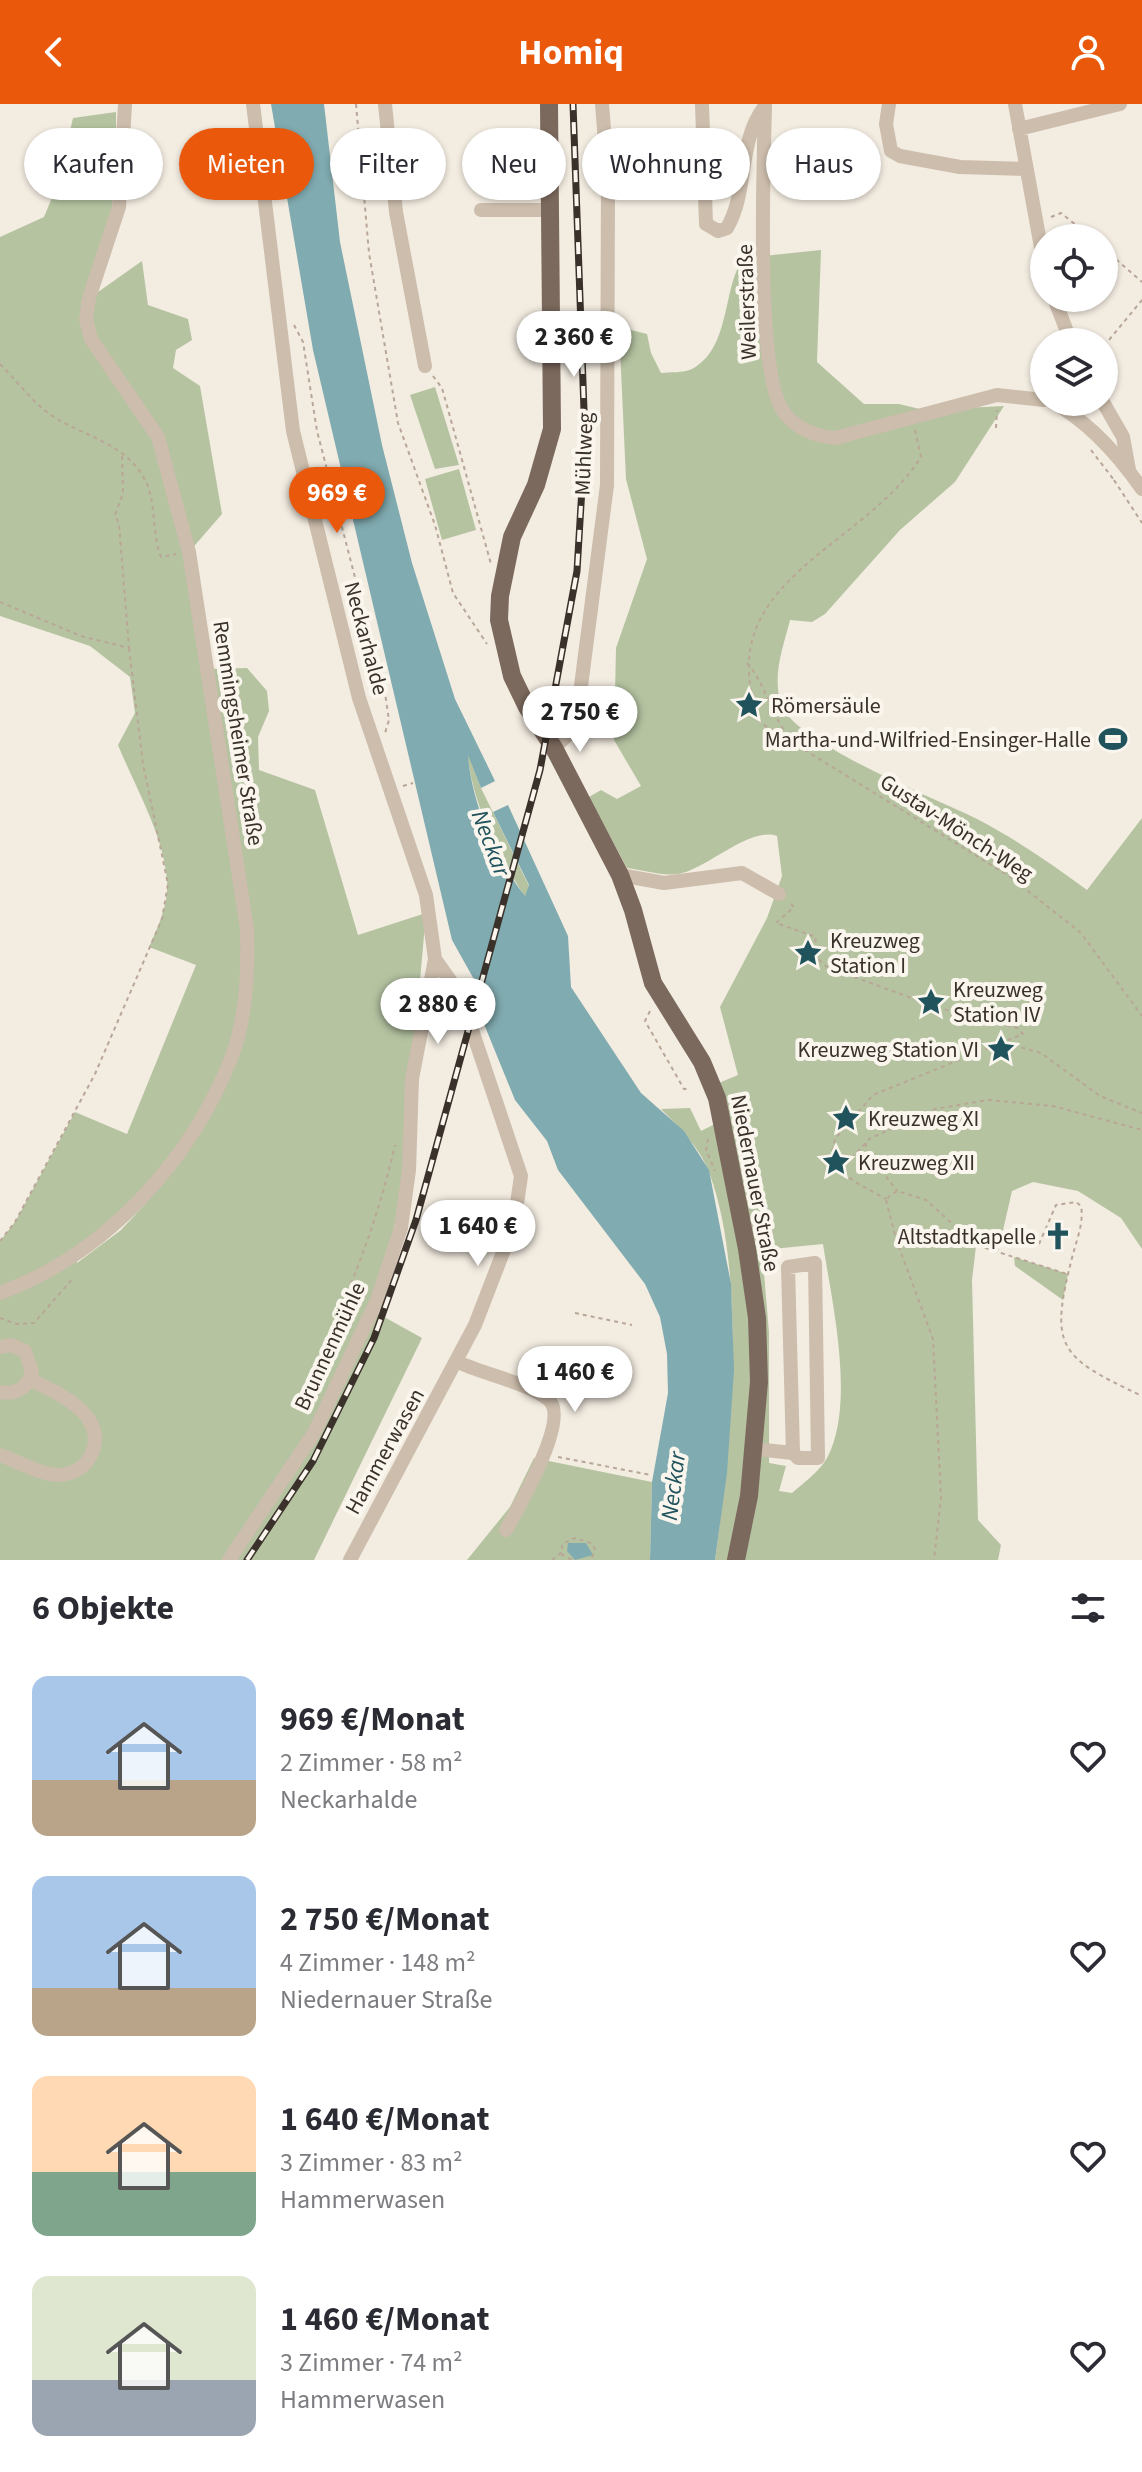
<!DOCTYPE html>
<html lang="de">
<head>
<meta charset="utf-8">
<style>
  :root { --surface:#fff; --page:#f2f2f3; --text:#2b2b33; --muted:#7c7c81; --accent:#ea580c }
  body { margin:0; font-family:"Source Sans 3",sans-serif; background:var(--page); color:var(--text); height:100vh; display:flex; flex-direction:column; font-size:30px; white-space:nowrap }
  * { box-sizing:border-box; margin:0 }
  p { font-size:26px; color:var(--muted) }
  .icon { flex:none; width:44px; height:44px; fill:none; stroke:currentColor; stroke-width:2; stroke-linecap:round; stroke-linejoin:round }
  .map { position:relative; height:1456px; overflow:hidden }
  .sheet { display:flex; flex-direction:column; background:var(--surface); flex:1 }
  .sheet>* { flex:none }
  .hud { position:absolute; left:24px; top:24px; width:1094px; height:72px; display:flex; gap:16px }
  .buttons { position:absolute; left:1030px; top:120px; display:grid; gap:16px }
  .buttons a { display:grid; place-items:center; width:88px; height:88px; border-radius:50%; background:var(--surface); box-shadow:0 2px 6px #0004; font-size:40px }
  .price { position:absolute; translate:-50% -68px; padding:0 18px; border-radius:28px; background:#fff; color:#222; font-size:26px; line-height:52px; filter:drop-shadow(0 2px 4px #0008) }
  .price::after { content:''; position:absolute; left:50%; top:48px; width:24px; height:18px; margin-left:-12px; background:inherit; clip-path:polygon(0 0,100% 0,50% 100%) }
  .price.active { background:var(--accent); color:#fff }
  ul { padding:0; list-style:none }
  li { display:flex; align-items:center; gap:24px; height:200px; padding:0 32px }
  li span { display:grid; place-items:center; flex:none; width:224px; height:160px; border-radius:16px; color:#555 }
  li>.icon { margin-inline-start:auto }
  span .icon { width:96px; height:96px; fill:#fffc; stroke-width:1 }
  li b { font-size:34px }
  h2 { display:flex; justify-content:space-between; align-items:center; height:96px; padding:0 32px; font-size:34px }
  .pill { padding:0 28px; border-radius:36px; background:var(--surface); box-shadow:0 2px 6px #0004; font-size:28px; line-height:72px }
  .pill.active { background:var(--accent); color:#fff }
  header { display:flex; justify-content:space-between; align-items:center; height:104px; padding:0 32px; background:var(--accent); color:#fff; font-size:36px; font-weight:700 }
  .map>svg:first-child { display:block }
</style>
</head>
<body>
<header><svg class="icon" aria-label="back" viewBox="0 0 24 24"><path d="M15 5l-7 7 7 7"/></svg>Homiq<svg class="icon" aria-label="person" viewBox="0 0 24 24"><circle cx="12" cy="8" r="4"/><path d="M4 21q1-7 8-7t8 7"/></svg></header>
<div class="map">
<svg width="1142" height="1456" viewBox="0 0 1142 1456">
  <rect width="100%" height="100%" fill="#f3ece1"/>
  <path fill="#b5c3a1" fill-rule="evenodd" d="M116,8v55l-5,49 -30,88 61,-43 6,44 40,14 4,21 -16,10 -3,18 27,18 22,128 -33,38 18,117 40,-1 20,23 2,20 -11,26 1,33 56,20 43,145 68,-22 -24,270 -8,45 -26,80 54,30 -108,222h-314v-319l15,-19 60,-110 52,22 69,-169 -47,-18c9,-20 20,-43 18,-66 -3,-46 -32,-94 -49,-136l17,-32 -5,-36 -40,-31 -90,-30v-379l44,-20 14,-34 15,-65zM147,1098l-26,28 -44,33 1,-8z
    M821,146l-4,112 47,42h35l25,6 80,-4 -49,76 -55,48 -75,84 -13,8 -22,-2c-7,28 -18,55 -9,84 12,39 159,96 198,116 38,20 74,45 108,70l55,-72v431l-21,-31 -43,-27 -45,-9 -21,9 -14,61 -22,-6 -4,34 6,240 23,25 -3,15h-283c15,-110 33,-284 -6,-388 -9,-24 -30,-45 -48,-63l29,-1 11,23 16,-8 -8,-36 29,-12 -18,-68 47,-89 15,-42 -5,-40c-28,-10 -71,34 -99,38 -16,2 -36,-4 -51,-6l-38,-71 12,-7 16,9 24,-13 -27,-46 2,-92 31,-89 -21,-80 -7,-152 28,7 4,19 10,20c8,-1 23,0 31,-4 40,-21 30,-84 52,-111zM823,1140c9,59 33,160 4,214 -7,13 -24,25 -35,35l-13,-2 7,-25 -17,-3v-131l-7,-82z
    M435,283l24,78 -24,4 -25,-74z
    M459,365l17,61 -34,10 -17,-61z
    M467,647l14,37 48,98 -4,11c-28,-44 -53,-94 -58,-146z
    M1014,1153l54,17 -5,26 -48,-34z
    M534,1354l118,24 -2,78h-183l43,-53z"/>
  <path fill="#80abb0" d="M271,0h53l16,138 42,203 30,118 43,136 40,82 -14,7 -13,-33c3,46 28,105 57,141l4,-11 -36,-73 15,-7 60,131 3,51 70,106 43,38 25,39 22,114 3,86 -7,103 -12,87h-65l2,-78 16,-89 -1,-39 -7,-37 -15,-33 -87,-114 -11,-29 -32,-41 -31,-76 6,-16 -38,-68 -139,-590z
    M568,1439h18l7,12 -18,5 -8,-9z"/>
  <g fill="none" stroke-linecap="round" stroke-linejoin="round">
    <path stroke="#b8a797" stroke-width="2" stroke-dasharray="4 4" stroke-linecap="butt" d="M356,0l13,149 29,170 37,102 18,68 34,51
      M1051,113l10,-4 31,25
      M1104,145l38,33
      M294,221l9,17 14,89 68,262 4,27 -4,13
      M1104,242l38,-46
      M0,260c16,16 30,35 48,49 34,24 80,29 99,71 9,22 5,50 14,73l15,-3
      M433,272l9,12 49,176
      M996,324l1,-18
      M915,326l6,27c-59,94 -217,125 -160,266l248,153 72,57 61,83
      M1091,346l23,30
      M1114,376l28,43
      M0,498l81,34 48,12 -10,-124 -4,-9 8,-22 -1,-39
      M747,559c21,24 22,52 44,75
      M403,682l10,-3
      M791,800l3,3 -18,16 40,14 -3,17 14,13 112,41 78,20 6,6 -150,61 -38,44 -5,23 25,20 31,17
      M650,907l-5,10 39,68h4
      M1006,939l35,10 59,43 42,17
      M708,1035l-2,11 9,21
      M866,1039v7l31,41
      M841,1066l28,-31 66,-30 53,-9 65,6 89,24
      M887,1094l10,-7 29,9 50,45 91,29
      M886,1096l10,39 37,100 8,158 -7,63
      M0,1137l15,-19 80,-148 67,-155 6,-35 -25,-120 -14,-116
      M1039,1140l17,-39 20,-3 5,4c3,16 -4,33 -8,48 -24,93 -16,102 69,142
      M575,1209l57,12
      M0,1214l16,6 18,-1 40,-46
      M305,1282c39,-80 70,-154 90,-241
      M558,1353l93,18
      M561,1450l11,6
      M552,1456l10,-8v-8l13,-6 16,5 4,6 -4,11"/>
    <path stroke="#ccbdac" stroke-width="14" d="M385,0l11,108 29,154
      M702,0l4,120 12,7 9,-3c22,-38 10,-86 38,-122
      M765,0c-1,58 -10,266 18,307 13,18 31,25 52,27l162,-43 47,5
      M889,0l-3,20 5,27 9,5 60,11 67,2
      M1015,0l29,160
      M1019,25l101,-25
      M481,106h70
      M1054,194l17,44
      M1052,298c36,19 67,54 90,87
      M1103,298l20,35 6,33
      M554,644l16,-15 7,-16 30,-232 1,-306 -6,-75
      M620,771l44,8 78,-10 37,21
      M0,1189c106,-39 191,-132 232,-237 15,-41 16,-85 15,-127l-58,-377 -31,-115 -67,-98 -5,-20 3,-21 30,-91 6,-103
      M0,1243l11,-2 14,6 7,21c-5,16 -15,23 -32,20
      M458,1258c25,12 71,21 91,38 21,19 -31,108 -43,130
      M754,1345l39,4 -5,-186 27,-4 3,195h-20l-5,-5
      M0,1351c17,6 41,20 59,20 14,-1 24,-6 31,-18 21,-40 -30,-64 -60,-77
      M229,1456l85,-127 63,-133 24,-72 8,-58 3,-91 23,-120 -9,-64 -67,-197 -66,-267 -40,-327
      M350,1456l125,-235 39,-101 7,-48 -49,-146 -20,-47 -17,-24"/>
    <path stroke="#7c695d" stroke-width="18" d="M549,0l3,325 -16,56 -24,52 -12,59 -1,24 13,56 15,31 27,41 66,127 13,35 20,73 49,79 15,36 30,151 10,69 2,64 -10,114 -13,64"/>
    <defs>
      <path id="rail" d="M247,1456l66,-99 61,-123 42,-118 124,-450 37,-199 8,-133 -12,-334"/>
    </defs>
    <use href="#rail" stroke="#3a312b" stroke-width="7"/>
    <use href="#rail" stroke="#faf6ee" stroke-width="4" stroke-dasharray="12" stroke-linecap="butt"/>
  </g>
  <defs>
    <symbol id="sight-bare" viewBox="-9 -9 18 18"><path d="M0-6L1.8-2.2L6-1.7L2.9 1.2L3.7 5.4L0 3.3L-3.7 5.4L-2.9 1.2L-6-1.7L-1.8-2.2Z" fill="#21535c" stroke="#faf6ee" stroke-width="2.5" paint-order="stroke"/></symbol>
    <symbol id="stadium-bare" viewBox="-9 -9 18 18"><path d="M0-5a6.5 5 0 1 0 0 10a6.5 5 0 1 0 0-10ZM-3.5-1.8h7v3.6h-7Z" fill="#21535c" stroke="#faf6ee" stroke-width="2.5" paint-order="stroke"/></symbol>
    <symbol id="church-bare" viewBox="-9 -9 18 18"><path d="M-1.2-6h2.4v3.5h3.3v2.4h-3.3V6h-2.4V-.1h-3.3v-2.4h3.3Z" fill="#21535c" stroke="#faf6ee" stroke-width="2.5" paint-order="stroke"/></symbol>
  </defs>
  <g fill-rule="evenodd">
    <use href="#sight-bare" x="729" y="581" width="40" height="40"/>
    <use href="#stadium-bare" x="1093" y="615" width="40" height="40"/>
    <use href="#sight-bare" x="788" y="829" width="40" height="40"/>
    <use href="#sight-bare" x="911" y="878" width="40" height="40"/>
    <use href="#sight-bare" x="981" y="925" width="40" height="40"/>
    <use href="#sight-bare" x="826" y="994" width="40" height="40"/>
    <use href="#sight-bare" x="816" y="1038" width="40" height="40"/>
    <use href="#church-bare" x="1038" y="1112" width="40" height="40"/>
  </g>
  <g text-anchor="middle" stroke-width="8" stroke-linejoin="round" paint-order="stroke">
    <g font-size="22" fill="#3a312b" stroke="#faf6ee">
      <text transform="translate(746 198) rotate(-92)" y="8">Weilerstraße</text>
      <text transform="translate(583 350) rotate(-88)" y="8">Mühlweg</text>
      <text transform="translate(367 534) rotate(75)" y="8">Neckarhalde</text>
      <text transform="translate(239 629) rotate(81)" y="8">Remmingsheimer Straße</text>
      <text transform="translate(957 723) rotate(33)" y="8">Gustav-Mönch-Weg</text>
      <text transform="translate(756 1079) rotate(79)" y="8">Niedernauer Straße</text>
      <text transform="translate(329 1242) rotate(-65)" y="8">Brunnenmühle</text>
      <text transform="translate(384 1347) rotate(-61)" y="8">Hammerwasen</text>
    </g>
    <g font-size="22" fill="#3a312b" stroke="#faf6ee" text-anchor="start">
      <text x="771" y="609">Römersäule</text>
      <text x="1091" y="643" text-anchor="end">Martha-und-Wilfried-Ensinger-Halle</text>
      <text x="830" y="844">Kreuzweg<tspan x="830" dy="25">Station I</tspan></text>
      <text x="953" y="893">Kreuzweg<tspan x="953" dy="25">Station IV</tspan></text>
      <text x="979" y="953" text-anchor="end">Kreuzweg Station VI</text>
      <text x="868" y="1022">Kreuzweg XI</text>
      <text x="858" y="1066">Kreuzweg XII</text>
      <text x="1036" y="1140" text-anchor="end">Altstadtkapelle</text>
    </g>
    <g font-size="24" font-style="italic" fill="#21535c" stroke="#faf6ee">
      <text transform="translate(491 739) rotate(69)" y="8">Neckar</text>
      <text transform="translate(673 1382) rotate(-83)" y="8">Neckar</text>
    </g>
  </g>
</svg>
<div class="buttons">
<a><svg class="icon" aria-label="locate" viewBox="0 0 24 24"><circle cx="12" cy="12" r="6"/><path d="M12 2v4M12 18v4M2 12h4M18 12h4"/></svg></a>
<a><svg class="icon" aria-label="layers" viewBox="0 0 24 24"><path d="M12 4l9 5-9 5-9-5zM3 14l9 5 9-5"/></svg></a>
</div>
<b class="price" style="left:574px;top:275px">2 360 €</b>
<b class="price active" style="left:337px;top:431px">969 €</b>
<b class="price" style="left:580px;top:650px">2 750 €</b>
<b class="price" style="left:438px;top:942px">2 880 €</b>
<b class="price" style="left:478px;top:1164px">1 640 €</b>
<b class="price" style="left:575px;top:1310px">1 460 €</b>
<div class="hud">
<a class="pill">Kaufen</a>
<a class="pill active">Mieten</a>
<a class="pill">Filter</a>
<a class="pill">Neu</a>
<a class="pill">Wohnung</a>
<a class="pill">Haus</a>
</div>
</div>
<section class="sheet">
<h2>6 Objekte<svg class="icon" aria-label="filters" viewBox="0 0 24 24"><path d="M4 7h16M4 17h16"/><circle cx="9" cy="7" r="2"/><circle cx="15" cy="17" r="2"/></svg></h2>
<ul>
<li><span style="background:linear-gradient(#a9c7e8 65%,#b9a48a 0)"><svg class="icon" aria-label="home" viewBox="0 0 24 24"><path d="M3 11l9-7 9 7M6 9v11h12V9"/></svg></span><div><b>969 €/Monat</b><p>2 Zimmer · 58 m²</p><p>Neckarhalde</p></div><svg class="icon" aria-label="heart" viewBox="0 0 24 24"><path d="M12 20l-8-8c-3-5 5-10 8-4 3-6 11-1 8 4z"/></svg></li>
<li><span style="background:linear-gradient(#a9c7e8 70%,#b9a48a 0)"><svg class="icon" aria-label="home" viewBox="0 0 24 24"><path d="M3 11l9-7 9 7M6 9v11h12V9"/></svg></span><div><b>2 750 €/Monat</b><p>4 Zimmer · 148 m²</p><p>Niedernauer Straße</p></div><svg class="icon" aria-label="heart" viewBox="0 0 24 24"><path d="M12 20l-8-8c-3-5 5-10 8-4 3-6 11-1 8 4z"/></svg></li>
<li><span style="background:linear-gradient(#ffd9b3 60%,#7fa58c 0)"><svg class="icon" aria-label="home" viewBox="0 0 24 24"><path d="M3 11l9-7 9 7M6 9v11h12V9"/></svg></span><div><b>1 640 €/Monat</b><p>3 Zimmer · 83 m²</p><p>Hammerwasen</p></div><svg class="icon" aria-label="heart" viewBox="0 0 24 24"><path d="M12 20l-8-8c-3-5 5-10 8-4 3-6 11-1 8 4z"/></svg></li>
<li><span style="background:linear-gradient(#dfe7d0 65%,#9aa5b1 0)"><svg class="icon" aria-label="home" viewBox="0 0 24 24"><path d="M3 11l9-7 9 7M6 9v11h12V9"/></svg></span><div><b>1 460 €/Monat</b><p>3 Zimmer · 74 m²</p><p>Hammerwasen</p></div><svg class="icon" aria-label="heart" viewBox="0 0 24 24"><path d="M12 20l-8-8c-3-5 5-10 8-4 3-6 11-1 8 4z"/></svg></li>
</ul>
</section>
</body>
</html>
